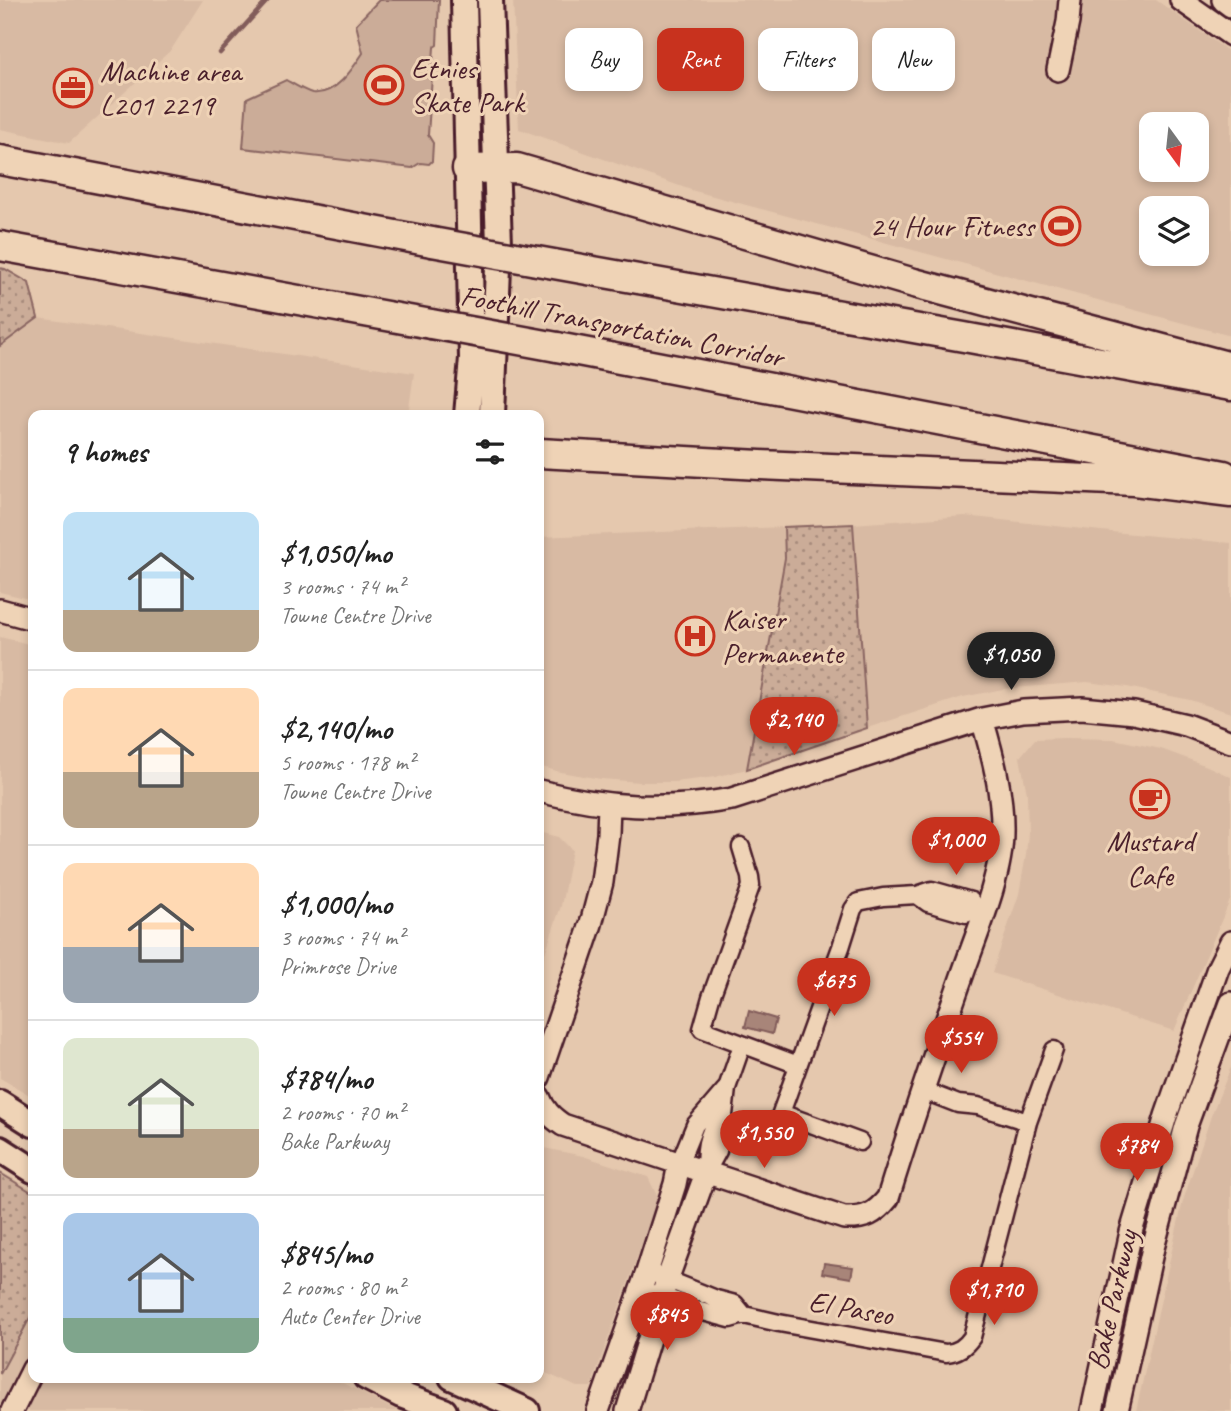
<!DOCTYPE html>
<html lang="en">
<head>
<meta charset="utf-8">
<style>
  :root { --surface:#fff; --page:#f2f2f2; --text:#222; --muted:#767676; --line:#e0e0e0; --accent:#c8321e }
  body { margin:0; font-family:Caveat,sans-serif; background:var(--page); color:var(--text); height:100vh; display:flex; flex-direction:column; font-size:26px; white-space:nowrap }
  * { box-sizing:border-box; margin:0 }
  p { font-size:23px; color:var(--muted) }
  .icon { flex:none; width:38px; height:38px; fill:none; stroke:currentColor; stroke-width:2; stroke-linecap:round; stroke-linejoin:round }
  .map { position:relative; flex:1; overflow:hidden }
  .drawer { position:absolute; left:28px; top:410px; width:516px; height:973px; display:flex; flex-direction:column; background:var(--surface); border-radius:14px; box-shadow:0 4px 10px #0003 }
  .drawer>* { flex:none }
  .top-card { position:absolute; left:565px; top:28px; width:560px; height:63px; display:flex; gap:14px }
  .needle { width:46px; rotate:165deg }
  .controls { position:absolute; left:1139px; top:112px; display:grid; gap:14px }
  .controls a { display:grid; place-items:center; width:70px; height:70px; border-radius:14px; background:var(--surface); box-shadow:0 4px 10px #0003; font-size:35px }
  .price { position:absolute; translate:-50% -60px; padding:0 16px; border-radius:24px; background:var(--accent); color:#fff; font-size:23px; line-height:46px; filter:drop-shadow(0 2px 4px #0008) }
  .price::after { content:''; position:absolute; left:50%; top:42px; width:21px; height:16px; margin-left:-10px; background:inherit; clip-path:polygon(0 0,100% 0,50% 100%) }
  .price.on { background:#222; color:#fff }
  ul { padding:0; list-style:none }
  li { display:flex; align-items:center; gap:21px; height:175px; padding:0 35px }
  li+li { border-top:2px solid var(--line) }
  li span { display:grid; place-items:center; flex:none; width:196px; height:140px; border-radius:14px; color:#555 }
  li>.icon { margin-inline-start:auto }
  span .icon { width:84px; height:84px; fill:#fffc; stroke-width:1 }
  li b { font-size:30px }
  h2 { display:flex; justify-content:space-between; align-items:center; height:84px; padding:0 35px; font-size:30px }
  .pill { padding:0 24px; border-radius:14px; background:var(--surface); box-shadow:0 4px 10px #0003; font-size:24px; line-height:63px }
  .pill.on { background:var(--accent); color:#fff }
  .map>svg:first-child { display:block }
</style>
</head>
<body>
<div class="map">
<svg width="1231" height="1411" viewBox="0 0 1231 1411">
  <defs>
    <pattern id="grass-dots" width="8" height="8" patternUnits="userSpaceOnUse" patternTransform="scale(1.75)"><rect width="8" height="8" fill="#cbac98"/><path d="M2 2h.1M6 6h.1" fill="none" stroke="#a78b7c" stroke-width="1.8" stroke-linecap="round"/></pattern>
  </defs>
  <rect width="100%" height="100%" fill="#e5c8ae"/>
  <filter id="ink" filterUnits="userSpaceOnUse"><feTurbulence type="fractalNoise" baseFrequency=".0143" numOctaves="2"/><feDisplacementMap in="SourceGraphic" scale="14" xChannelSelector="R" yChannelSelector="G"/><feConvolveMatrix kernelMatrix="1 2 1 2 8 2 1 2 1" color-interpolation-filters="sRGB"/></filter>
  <g filter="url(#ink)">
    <path fill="#d8baa3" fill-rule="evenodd" d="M0,0h203l-32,50 -102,93 -69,-14z
      M513,0h643l75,53v283l-540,-146 -172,-61zM1152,124h45v46h-45zM1152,208h45v46h-45z
      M38,318l376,55 -6,42h-375v185l-33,-8v-246z
      M965,516l136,15 130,12v170l-41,-13 -63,-13 -40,-5 -84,7 -40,8 -96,31 -14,-204z
      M784,527l1,31 -38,211 -32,8 -40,5h-35l-39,-3 -41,-7 -21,-6v-229z
      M0,637l33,8v452l-33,-19z
      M1064,738l49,1 48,10 46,17 24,11v121l-57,133 -182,-58 27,-79 7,-39 2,-22 -1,-39 -7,-37 15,-18z
      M539,832l20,5 13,13 -11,56 -22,65z
      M1231,1067v344h-95l47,-210 28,-85z
      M539,1147l44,9 65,21 10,21 -67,189h-14l-38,-17z
      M0,1171l33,19v187h298l66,34h-397z"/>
    <path fill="url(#grass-dots)" stroke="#8a6662" stroke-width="2" d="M0,268l5,1 24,14 9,35 -38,28z
      M853,524l14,204 -120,41 38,-211 -1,-31z
      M0,1173l33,20c0,6 1,13 0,19 -1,14 -9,24 0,36v64l-33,62z"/>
    <path fill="#cbac98" stroke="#8a6662" stroke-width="2" d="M379,0h60l-2,45 -3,2 -6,88 5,8 -1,18 -3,3 -9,-1 -8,5 -169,-20 4,-50 39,-18c7,4 18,11 26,13 23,3 40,-23 51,-40l-7,-29z"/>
    <path fill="#a88579" stroke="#825c5a" stroke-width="2" d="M749,1011l27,8 -4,15 -27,-7z
      M824,1263l29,4 -2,11 -29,-5z"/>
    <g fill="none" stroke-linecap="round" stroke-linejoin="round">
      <path stroke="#825c5a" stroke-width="4.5" d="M220,53l48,-53"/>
      <defs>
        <path id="street" d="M741,847l9,30 1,9 -40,111 -9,32 96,36
          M917,895l11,8 38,11 9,-4 7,2
          M922,1090l36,14 20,2 50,16
          M860,1142l-79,-29 60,-166 12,-38 5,-7 25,-5 34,-2 15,-5 39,11 4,9
          M679,1164l16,-39 30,-35
          M706,1173l12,-22 4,-18 5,-45 15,-43
          M706,1173c-2,-23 0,-37 13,-57
          M659,1276l57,23 19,5 9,11
          M652,1294l24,7 20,9 34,9 14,-4 35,8 167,30c12,-1 19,-6 26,-16l56,-215 26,-72"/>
        <path id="secondary" d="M1181,0l50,35
          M1223,0l8,6
          M1058,70l10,-48 2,-22
          M0,610l33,9
          M539,791c67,17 125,20 193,8l250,-80 41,-8 59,-3 52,5 52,12 45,17
          M539,1077l52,-153 11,-42 6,-48 1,-30
          M539,1097c5,13 12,20 24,28l281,93c21,1 31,-4 44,-20 23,-75 48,-148 74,-222 14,-41 40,-100 40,-143 1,-39 -9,-77 -20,-114
          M12,1411l21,-42
          M598,1411l49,-139 28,-88 4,-20
          M627,1411l40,-131 39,-107
          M1092,1411l39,-179 35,-116 52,-148 13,-26
          M1117,1411l36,-163 33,-122 45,-123"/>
        <path id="primary" d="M464,0l8,358 -5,57
          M490,0l9,243 -7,172
          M0,1103l33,21
          M0,1149l33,21
          M366,1377l35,18 43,16
          M452,1377l75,34"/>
        <path id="highway" d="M0,160l432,82
          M467,169l50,-1 397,115 317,84
          M0,246l431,78
          M537,261l427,76 267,49
          M557,347l667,128
          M539,453l221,12 374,16 97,12"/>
      </defs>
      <use href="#street" stroke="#4a1f2b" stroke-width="21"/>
      <use href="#secondary" stroke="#4a1f2b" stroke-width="26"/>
      <use href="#primary" stroke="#4a1f2b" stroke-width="30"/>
      <use href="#highway" stroke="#4a1f2b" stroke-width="33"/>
      <use href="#street" stroke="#efd3b6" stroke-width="16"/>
      <use href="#secondary" stroke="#efd3b6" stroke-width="21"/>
      <use href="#primary" stroke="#efd3b6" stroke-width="24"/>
      <use href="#highway" stroke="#efd3b6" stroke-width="28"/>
      <defs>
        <path id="highway-bridge" d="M432,242l105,19
          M431,324l126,23"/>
      </defs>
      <use href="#highway-bridge" stroke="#4a1f2b" stroke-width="33" stroke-linecap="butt"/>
      <use href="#highway-bridge" stroke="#efd3b6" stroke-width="28"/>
    </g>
  </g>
  <defs>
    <symbol id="stadium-ring" viewBox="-11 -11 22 22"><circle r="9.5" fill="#efd3b6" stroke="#c8321e" stroke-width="1.5"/><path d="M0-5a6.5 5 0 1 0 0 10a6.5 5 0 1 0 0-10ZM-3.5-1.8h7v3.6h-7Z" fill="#c8321e"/></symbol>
    <symbol id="office-ring" viewBox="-11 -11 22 22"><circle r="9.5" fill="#efd3b6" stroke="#c8321e" stroke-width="1.5"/><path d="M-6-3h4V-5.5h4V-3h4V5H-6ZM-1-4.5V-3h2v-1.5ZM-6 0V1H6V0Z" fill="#c8321e"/></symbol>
    <symbol id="hospital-ring" viewBox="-11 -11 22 22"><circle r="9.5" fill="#efd3b6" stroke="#c8321e" stroke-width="1.5"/><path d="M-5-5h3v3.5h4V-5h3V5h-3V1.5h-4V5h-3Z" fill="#c8321e"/></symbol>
    <symbol id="cafe-ring" viewBox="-11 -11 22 22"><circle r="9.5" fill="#efd3b6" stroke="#c8321e" stroke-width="1.5"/><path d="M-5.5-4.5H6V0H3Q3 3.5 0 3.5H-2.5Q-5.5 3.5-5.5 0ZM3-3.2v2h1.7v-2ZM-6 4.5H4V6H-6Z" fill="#c8321e"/></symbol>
  </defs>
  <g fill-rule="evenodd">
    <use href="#stadium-ring" x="362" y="63" width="44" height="44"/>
    <use href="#office-ring" x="51" y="66" width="44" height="44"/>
    <use href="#stadium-ring" x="1039" y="204" width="44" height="44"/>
    <use href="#hospital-ring" x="673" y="614" width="44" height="44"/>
    <use href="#cafe-ring" x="1128" y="777" width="44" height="44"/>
  </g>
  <g text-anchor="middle" stroke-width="6" stroke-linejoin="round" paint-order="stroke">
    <g font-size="30" fill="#4a1f2b" stroke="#efd3b6" text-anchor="start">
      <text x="411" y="78">Etnies<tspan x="411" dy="34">Skate Park</tspan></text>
      <text x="100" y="81">Machine area<tspan x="100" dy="34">L201 2219</tspan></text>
      <text x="1034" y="236" text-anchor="end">24 Hour Fitness</text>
      <text x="722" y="629">Kaiser<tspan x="722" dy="34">Permanente</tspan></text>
      <text x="1150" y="851" text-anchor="middle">Mustard<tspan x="1150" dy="34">Cafe</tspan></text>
    </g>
    <g font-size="30" fill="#4a1f2b" stroke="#efd3b6">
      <text transform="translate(622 326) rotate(11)" y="10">Foothill Transportation Corridor</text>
      <text transform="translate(1112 1300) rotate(-77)" y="10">Bake Parkway</text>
      <text transform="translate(851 1308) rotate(10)" y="10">El Paseo</text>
    </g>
  </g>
</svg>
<div class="controls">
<a><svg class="needle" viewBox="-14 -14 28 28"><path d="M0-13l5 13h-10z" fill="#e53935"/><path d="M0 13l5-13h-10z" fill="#767676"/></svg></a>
<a><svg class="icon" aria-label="layers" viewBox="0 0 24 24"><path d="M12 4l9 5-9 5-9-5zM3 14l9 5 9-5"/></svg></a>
</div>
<b class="price on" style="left:1011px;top:692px">$1,050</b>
<b class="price" style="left:794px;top:757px">$2,140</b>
<b class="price" style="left:956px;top:877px">$1,000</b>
<b class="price" style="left:834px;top:1018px">$675</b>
<b class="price" style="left:961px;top:1075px">$554</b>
<b class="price" style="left:764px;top:1170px">$1,550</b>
<b class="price" style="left:1137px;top:1183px">$784</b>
<b class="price" style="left:994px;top:1327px">$1,710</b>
<b class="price" style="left:667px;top:1352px">$845</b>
<div class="top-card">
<a class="pill">Buy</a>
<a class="pill on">Rent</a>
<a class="pill">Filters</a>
<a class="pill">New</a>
</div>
<section class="drawer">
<h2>9 homes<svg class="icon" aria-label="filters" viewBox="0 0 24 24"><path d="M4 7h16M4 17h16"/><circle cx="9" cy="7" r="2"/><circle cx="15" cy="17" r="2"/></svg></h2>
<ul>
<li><span style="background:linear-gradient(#bfe0f5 70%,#b9a48a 0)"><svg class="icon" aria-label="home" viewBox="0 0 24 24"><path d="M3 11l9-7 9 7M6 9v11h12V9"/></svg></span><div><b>$1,050/mo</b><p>3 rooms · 74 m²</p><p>Towne Centre Drive</p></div></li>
<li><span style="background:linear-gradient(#ffd9b3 60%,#b9a48a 0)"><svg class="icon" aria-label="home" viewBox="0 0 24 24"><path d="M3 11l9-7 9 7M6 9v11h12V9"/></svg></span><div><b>$2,140/mo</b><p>5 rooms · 178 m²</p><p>Towne Centre Drive</p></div></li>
<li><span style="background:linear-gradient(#ffd9b3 60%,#9aa5b1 0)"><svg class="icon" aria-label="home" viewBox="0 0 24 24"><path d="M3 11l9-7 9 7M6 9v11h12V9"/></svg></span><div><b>$1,000/mo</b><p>3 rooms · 74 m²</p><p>Primrose Drive</p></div></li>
<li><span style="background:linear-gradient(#dfe7d0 65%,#b9a48a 0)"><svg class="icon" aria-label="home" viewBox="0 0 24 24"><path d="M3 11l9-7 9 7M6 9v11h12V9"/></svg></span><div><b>$784/mo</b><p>2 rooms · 70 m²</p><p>Bake Parkway</p></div></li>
<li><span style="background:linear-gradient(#a9c7e8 75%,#7fa58c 0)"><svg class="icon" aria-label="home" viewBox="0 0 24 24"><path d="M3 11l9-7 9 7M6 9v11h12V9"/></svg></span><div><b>$845/mo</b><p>2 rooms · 80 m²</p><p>Auto Center Drive</p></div></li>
</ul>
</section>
</div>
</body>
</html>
